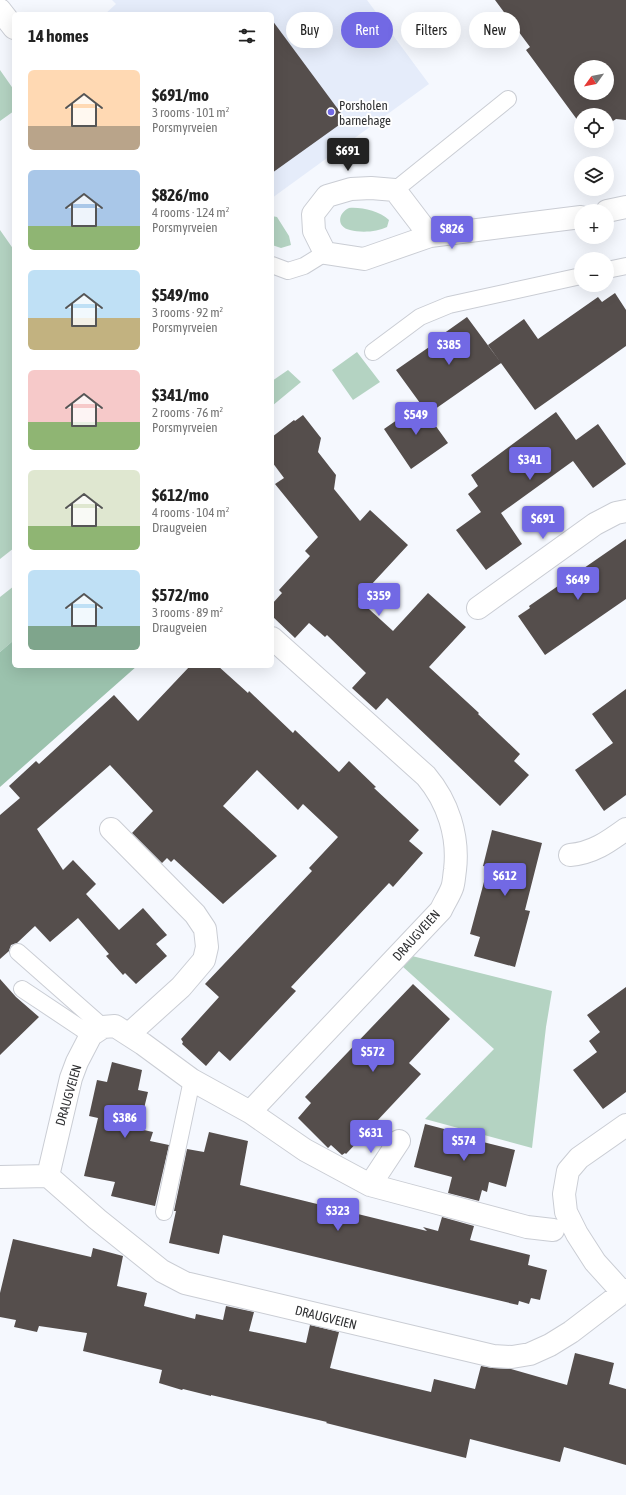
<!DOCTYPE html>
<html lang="en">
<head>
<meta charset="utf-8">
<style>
  :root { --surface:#fff; --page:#f2f2f2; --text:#222; --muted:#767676; --accent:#7269e4 }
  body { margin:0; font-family:"Asap Condensed",sans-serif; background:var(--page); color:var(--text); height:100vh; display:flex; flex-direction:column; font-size:15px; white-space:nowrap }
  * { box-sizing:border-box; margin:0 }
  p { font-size:13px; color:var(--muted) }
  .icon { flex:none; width:22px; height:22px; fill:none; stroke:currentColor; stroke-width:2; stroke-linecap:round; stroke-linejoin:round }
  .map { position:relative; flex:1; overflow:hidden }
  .sheet { position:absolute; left:12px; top:12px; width:262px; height:656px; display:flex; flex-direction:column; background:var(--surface); border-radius:6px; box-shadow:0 4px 16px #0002 }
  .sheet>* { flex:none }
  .banner { position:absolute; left:286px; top:12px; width:280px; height:36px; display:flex; gap:8px }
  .needle { width:26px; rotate:237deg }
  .fabs { position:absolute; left:574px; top:60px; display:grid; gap:8px }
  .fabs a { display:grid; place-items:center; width:40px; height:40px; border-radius:50%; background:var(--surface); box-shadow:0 4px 16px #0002; font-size:20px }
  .price { position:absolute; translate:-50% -34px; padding:0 9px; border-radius:4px; background:var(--accent); color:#fff; font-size:13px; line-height:26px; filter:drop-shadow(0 1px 2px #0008) }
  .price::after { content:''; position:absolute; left:50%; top:24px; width:12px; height:9px; margin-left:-6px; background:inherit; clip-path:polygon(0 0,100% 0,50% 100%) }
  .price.current { background:#222; color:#fff }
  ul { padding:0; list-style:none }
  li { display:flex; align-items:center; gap:12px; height:100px; padding:0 16px }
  li span { display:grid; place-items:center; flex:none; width:112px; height:80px; border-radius:6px; color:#555 }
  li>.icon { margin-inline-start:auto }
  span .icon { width:48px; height:48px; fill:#fffc; stroke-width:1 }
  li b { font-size:17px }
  h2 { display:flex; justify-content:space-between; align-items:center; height:48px; padding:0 16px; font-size:17px }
  .pill { padding:0 14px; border-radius:18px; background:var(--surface); box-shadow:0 4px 16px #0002; font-size:14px; line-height:36px }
  .pill.current { background:var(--accent); color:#fff }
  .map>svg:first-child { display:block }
</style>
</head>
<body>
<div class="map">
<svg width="626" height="1495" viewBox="0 0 626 1495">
  <rect width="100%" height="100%" fill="#f5f8fe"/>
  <path fill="#e5ecfa" d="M112,0h255l62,84 -157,114v-184h-167l11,-10z"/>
  <path fill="#b4d3c2" d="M0,70l14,20v21l-14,10z
    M349,208c13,-1 30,3 40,12l-2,7c-10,5 -26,6 -37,3 -14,-3 -12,-17 -1,-22z
    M272,216l5,1 12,19 2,9 -10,3 -9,-3z
    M0,230l14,20v298l-14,11z
    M357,352l23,30 -27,18 -21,-30z
    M288,370l13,12 -29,24v-25z
    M14,586v54l-14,12v-55z
    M412,956l140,35 -6,36 -14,121 -107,-29 69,-70 -92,-83z"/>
  <path fill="#9bc2ad" d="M14,640v26h123l-137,121v-135z"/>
  <path fill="#554e4c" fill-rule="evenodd" d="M495,0h131v120l-10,-1 -9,6v-10h-26v10l-55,-75 4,-3zM581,67h26v26h-26z
    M272,20l74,100 -74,53z
    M615,293l11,17v36l-91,64 -47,-65 36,-26 14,20 60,-42 4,5z
    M467,317l34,46 -73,51 -32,-44 49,-34 -2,-2z
    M420,404l28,39 -37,26 -27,-40z
    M556,412l20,28 22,-16 28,40 -33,24 -20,-27 -72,52 21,31 -36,26 -30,-40 25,-18 -13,-18 10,-8 -7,-11z
    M303,415l18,23 -3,14 18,23 -2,14 26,32 10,-11 38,35 -50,54 35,32 35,-38 38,34 -37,40 50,46 -1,1 42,40 -6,7 15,14 -29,31 -113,-108 -11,12 -24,-22 14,-15 -39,-38 -2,2 -16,-14 -14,15 -23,-22v-12l10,-11 -3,-3 31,-34 -5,-5 13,-14 -43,-53 9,-6 -12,-16v-25l22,-17 1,1z
    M626,539v60l-81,56 -27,-39 12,-8 -1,-2z
    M190,666h28l30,27 1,-2 44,42 2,-3 44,42 10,-11 27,26 -2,1 45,42 -10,11 14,12 -30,34 -4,-4 -98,104 5,4 -66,70 -11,-10 -13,15 -24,-22 1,-2 -2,-3 38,-42 -14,-13 107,-113 -3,-3 29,-31 -35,-33 -5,6 -41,-40 -34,36 54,50 -54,48 -49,-45 -3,3 -4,-4 -5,5 -30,-30 21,-22 -43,-46 -73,64 26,41 10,-10 23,24 -10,10 33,36 24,-22 24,27 -11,9 11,12 -31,28 -11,-11 -2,2 -17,-19 3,-2 -31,-36 -28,24 -15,-16 -18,17 -6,2 -2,6 -9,8v-144l20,-17 -11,-12 27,-25 3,3 75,-69 24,26z
    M626,689v106l-22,16 -29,-41 38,-27 -21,-29z
    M492,830l50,13 -17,67 5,1 -15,56 -41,-11 6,-19 -10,-3 18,-67 -5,-1z
    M0,979l16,18 23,20 -39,38z
    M413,984l37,35 -41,44 12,11 -75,80 -1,-1 -3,2 -11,-10 -3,3 -30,-30 13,-15 -6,-6z
    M626,987v105l-23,17 -30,-39 24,-18 -8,-11 11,-9 -13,-17z
    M112,1062l30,8 -4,20 10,2 -9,37 14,3 -3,9 19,4 -14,61 -44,-10 4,-14 -31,-6 14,-58 -9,-2 8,-36 10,2z
    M425,1124l23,6 -1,3 68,17 -9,37 -17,-5 -2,10 -5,-2 -3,11 -31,-8 4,-16 -38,-10z
    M209,1132l39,9 -8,44 187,46 -4,-4 15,4 4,-14 32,9 -4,14 60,15 -2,10 19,5 -7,30 -9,-2 -2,6 -10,-3 -1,4 -295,-70 -4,19 -50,-11 7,-32h-2l13,-62 17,3z
    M13,1239l78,18 2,-9 30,8 -6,30 30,7 -3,13 51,13 1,-5 27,6 3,-14 28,6 -5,19 57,12 4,-18 29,7 -9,36 101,24 3,-13 41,10 6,-23 11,2 19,1 56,16 8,-32 39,10 -5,21 17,5v76l-62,-18 -4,15 -90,-23 -4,19 -140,-35 1,-1 -116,-27v1l-28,-7 -1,1 -23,-7 3,-13 -79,-19 4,-18 -48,-7 -2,6 -23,-5 2,-7 -16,-3v-24z"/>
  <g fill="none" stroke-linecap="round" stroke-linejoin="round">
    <defs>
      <path id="lane" d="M395,190l113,-91
        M272,265l16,6 16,-5 21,-13
        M607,270l19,-4
        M373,352l47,-35 29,-12 132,-29
        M18,952l85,75
        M22,989l69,46
        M164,1212l28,-132"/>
      <path id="street" d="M0,10l14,18
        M607,211l19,-4
        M430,236l-35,-46 -24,-2 -20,1 -24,7 -14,18 1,17 11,22 39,6 66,-23 151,-19
        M478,608l117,-84 21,-11 10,-2
        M111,829l84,85 10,15 2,18 -3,13 -23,27 -52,47
        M570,855c23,-2 38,-13 56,-26
        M250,1112l191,-202c3,-7 8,-14 11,-22 2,-5 2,-12 3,-18 4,-34 -7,-68 -29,-94l-154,-138
        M0,1177l48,-1
        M370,1185l29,-44
        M553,1230l-26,-3 -157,-42 -65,-35 -55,-38 -58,-32 -49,-36 -28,-18 -12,1 -12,8 -14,27 -6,16 -23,98 49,43 65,52 23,12 308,73 19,1 18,-3 20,-9 21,-13 55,-42
        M623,1293l-28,-31 -18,-28 -11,-22 -2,-18 4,-23 11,-13 47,-33"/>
    </defs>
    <use href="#lane" stroke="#cacdd4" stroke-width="18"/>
    <use href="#street" stroke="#cacdd4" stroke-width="24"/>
    <use href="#lane" stroke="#fff" stroke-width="16"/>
    <use href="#street" stroke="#fff" stroke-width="22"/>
  </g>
  <circle fill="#7269e4" stroke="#fff" stroke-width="1.5" cx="331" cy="112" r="4"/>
  <g text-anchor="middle" stroke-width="4" stroke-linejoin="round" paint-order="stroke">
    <g font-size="13" fill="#303133" stroke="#fff" text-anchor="start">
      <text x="339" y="110">Porsholen<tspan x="339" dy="15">barnehage</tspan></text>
    </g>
    <g font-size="13" fill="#303133" stroke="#fff">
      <text transform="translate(416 935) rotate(-48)" y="5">DRAUGVEIEN</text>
      <text transform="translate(68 1095) rotate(-74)" y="5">DRAUGVEIEN</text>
      <text transform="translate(326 1317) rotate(14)" y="5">DRAUGVEIEN</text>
    </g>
  </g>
</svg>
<div class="fabs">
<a><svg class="needle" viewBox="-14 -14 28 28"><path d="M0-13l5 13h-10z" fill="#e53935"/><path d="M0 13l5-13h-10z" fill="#767676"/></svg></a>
<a><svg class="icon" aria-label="locate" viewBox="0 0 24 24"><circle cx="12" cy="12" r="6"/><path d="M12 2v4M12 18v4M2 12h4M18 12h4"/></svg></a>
<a><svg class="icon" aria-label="layers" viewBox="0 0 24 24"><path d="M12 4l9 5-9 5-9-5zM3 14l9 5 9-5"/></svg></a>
<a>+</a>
<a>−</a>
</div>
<b class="price current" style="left:348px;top:172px">$691</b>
<b class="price" style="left:452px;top:250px">$826</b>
<b class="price" style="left:449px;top:366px">$385</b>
<b class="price" style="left:416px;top:436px">$549</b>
<b class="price" style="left:530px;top:481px">$341</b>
<b class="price" style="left:543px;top:540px">$691</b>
<b class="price" style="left:578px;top:601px">$649</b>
<b class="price" style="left:379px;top:617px">$359</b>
<b class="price" style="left:505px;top:897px">$612</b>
<b class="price" style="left:373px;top:1073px">$572</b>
<b class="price" style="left:125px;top:1139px">$386</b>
<b class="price" style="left:371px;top:1154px">$631</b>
<b class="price" style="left:464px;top:1162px">$574</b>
<b class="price" style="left:338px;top:1232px">$323</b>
<div class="banner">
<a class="pill">Buy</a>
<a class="pill current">Rent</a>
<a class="pill">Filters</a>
<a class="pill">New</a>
</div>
<section class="sheet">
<h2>14 homes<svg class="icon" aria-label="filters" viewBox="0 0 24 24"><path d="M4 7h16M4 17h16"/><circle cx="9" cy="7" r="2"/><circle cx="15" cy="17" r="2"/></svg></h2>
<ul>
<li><span style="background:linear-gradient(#ffd9b3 70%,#b9a48a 0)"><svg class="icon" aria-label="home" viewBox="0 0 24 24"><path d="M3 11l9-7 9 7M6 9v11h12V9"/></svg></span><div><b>$691/mo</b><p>3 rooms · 101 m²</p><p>Porsmyrveien</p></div></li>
<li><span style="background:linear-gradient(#a9c7e8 70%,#8fb573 0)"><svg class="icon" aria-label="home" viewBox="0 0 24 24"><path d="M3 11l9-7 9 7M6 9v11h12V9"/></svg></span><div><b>$826/mo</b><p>4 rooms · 124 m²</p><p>Porsmyrveien</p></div></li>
<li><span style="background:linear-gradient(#bfe0f5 60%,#c2b280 0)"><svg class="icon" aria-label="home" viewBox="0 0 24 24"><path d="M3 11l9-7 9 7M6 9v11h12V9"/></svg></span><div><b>$549/mo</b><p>3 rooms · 92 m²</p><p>Porsmyrveien</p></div></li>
<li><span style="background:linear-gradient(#f6c9c9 65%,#8fb573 0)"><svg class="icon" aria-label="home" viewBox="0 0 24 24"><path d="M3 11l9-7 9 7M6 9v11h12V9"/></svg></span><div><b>$341/mo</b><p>2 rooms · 76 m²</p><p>Porsmyrveien</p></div></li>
<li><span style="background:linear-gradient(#dfe7d0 70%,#8fb573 0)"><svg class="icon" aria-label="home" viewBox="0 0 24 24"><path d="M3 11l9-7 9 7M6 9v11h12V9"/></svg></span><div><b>$612/mo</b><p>4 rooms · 104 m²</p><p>Draugveien</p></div></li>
<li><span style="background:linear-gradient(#bfe0f5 70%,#7fa58c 0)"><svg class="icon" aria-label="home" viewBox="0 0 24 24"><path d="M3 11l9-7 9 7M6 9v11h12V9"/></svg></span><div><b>$572/mo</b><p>3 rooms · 89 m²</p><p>Draugveien</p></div></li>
</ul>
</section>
</div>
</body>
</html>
